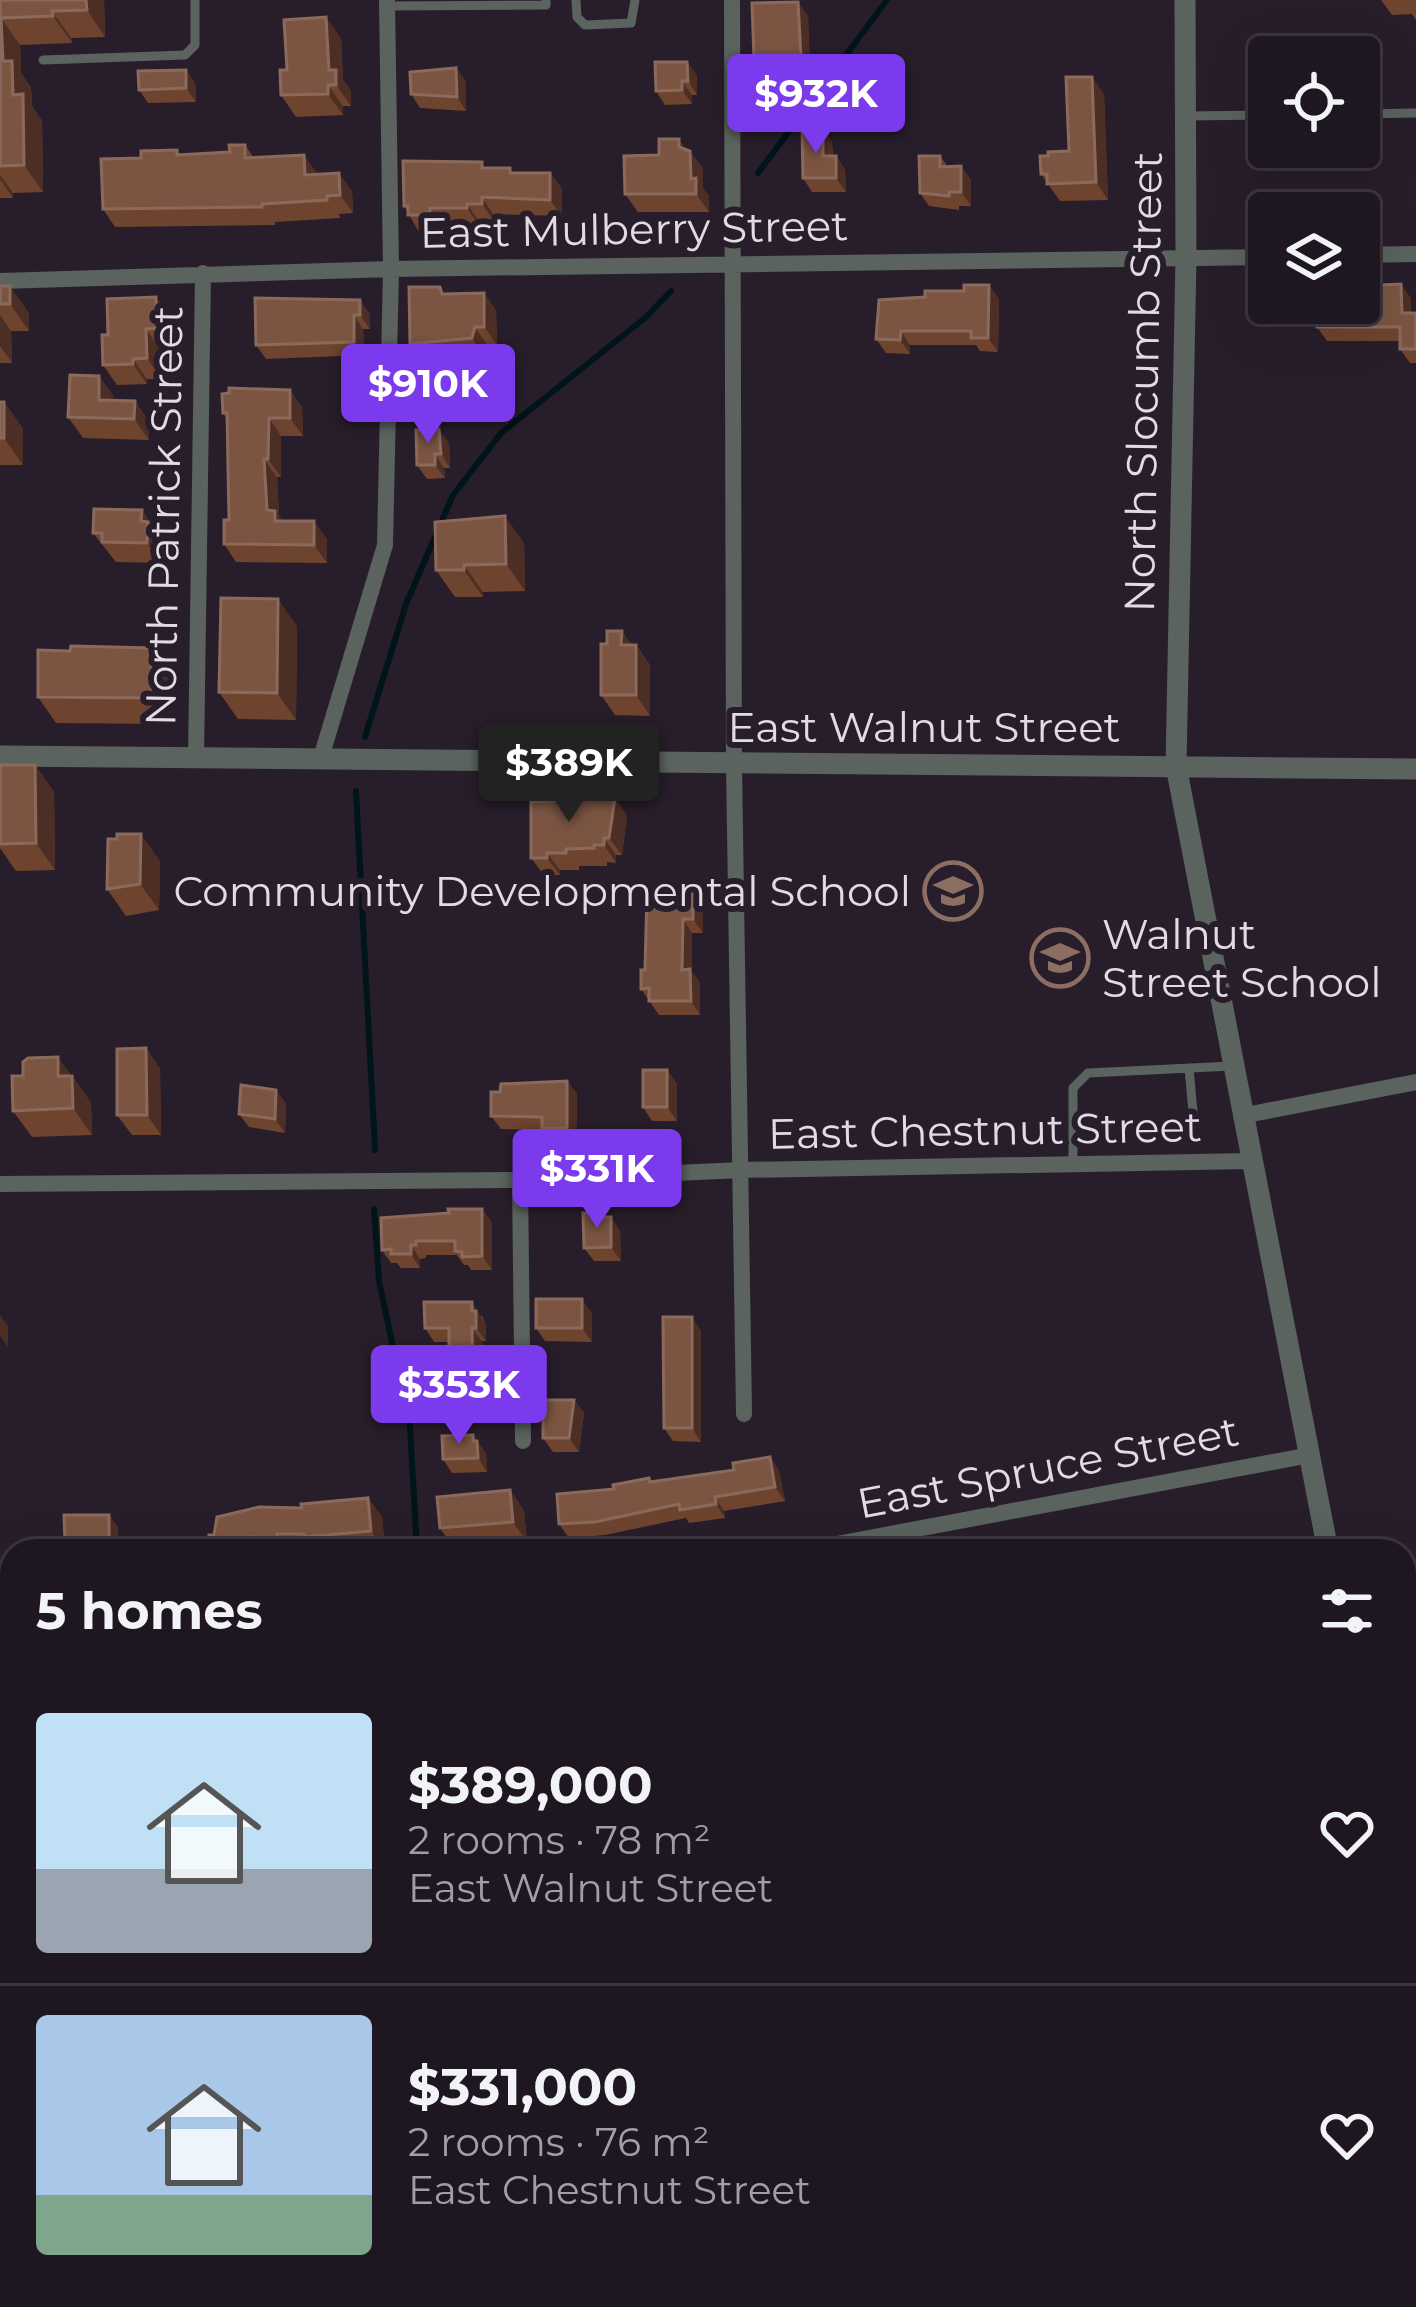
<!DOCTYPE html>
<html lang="en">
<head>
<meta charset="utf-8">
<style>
  :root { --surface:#1e1620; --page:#2b232d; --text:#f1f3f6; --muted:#a19fa5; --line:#3c353e; --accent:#7c3aed }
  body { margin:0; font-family:Montserrat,sans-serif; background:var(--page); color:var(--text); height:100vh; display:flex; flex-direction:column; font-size:45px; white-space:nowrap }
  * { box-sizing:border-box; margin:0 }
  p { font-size:39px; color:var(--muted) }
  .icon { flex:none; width:66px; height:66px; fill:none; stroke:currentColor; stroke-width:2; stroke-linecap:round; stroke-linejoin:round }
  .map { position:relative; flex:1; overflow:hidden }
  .drawer { position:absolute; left:0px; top:1539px; width:1416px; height:768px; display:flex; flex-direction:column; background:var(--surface); border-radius:36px 36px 0 0; box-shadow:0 12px 48px #0002,0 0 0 3px var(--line) }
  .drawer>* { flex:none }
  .fabs { position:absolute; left:1248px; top:36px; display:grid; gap:24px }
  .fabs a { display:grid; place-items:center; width:132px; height:132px; border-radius:12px; background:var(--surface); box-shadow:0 12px 48px #0002,0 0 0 3px var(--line); font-size:60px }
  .price { position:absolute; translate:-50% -102px; padding:0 27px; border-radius:12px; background:var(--accent); color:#fff; font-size:39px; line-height:78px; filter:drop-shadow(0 3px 6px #0008) }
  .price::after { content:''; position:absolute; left:50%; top:72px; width:36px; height:27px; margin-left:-18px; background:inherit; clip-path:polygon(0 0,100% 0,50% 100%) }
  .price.current { background:#222; color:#fff }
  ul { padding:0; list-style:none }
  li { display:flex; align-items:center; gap:36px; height:300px; padding:0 36px }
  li+li { border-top:3px solid var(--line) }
  li span { display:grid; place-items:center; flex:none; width:336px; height:240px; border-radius:12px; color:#555 }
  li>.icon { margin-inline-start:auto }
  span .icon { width:144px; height:144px; fill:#fffc; stroke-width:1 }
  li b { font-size:51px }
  h2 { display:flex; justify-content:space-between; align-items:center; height:144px; padding:0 36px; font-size:51px }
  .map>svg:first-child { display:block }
</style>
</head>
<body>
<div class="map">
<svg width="1416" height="2307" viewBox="0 0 1416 2307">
  <rect width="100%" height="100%" fill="#281e2b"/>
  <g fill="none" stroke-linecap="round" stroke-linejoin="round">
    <path stroke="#011419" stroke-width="6" d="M758,173l129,-173
      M365,737l41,-133 47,-109 48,-62 144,-115 26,-27
      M356,791l19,359
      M374,1209l5,72 31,146 7,124"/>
    <path stroke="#5a635e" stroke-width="9" d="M576,0l1,17 8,8 46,-2 4,-23
      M389,6l157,-1v-5
      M43,60l142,-5 10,-10v-45
      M1359,114l57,-1
      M1185,116l84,-1
      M1073,1125l121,-2 -5,-55
      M1073,1163v-75l15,-15 144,-7
      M0,1961h12
      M0,2089h12
      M1404,2114l12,-3"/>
    <path stroke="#5a635e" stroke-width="16" d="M732,0l2,766 10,648
      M1359,255l57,-1
      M0,281l391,-12 878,-12
      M196,759l7,-486
      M320,761l65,-216 6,-276 -4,-269
      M1241,1116l175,-34
      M520,1180l3,261
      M0,1184l520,-4 222,-10 509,-9
      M800,1551l510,-96
      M0,1611h12
      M1404,1835l12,-3
      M1020,2295l3,12
      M308,2301l408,1 197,-7"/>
    <path stroke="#5a635e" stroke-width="21" d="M1185,0l1,258 -10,508 152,785
      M0,756l1416,13
      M1404,1943l12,59"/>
  </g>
  <path fill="#6f442f" d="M0,0h104l1,37 -34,1 1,5 -52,2 1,28 10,15 1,18 10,15 1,71 -30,1v5h-13z
    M1381,0h35v20l-4,-6 -20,1z
    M808,16l2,55 -47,2 -9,-14z
    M341,38l2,42 8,11v15h-8v9l-47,2 -15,-22 6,-25z
    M687,62l10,14v19h-5v9l-27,1 -9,-14z
    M456,68l10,14v29l-46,-3 -9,-14z
    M186,70l9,13 1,19 -48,1 -9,-13z
    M1104,94l4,106 -48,1 -19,-27 7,-18 21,-5z
    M823,129l9,14 1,13h3l9,14 1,22h-34l-9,-14z
    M245,145l9,13 63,15 35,18 1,22 -14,1 1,4 -65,4v3l-160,2 -12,-18 74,-59 4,5 49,-3z
    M686,149l4,2 13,18v20l6,7v16h-71l-13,-18 34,-39z
    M940,156l8,11 13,-1 10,14v26h-12v4l-30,-4 -9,-13z
    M486,168l28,5h36l12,16v27l-69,-2v6h-15v4h-37l1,7 -23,1 -15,-26z
    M0,286l29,27v18h-18l1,32h-12z
    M484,293l12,18 1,34h-10l-3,11 -62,5 -12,-17 35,-50z
    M156,297l25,36v15l-21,1 1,30h-14v5l-30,1 -14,-20z
    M255,298l115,16v15h-7l1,26 -98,4 -10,-14z
    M1411,298v15h5v50h-6l-10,-14v-8h-73l-10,-14z
    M999,299l-1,53 -18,-1 -4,-6h-66v9l-24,-1 -10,-14z
    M99,376l14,20v4l22,1 14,21v18l-66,-2 -15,-21z
    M290,390l12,18 1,28h-22v41h-4l2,39 3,5 45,18v24l-91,-1 -12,-18 5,-24 -2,-101 -4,-6z
    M0,402h4l19,27v36h-23z
    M449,443l1,25h-6l1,10 -18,1 -10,-14z
    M142,510l20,32v21l-46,-1 -23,-29z
    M524,543l1,48 -42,1v5h-28l-19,-27z
    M297,626l-1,94 -58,-1 -19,-27z
    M622,631l9,14h5l14,20v51l-35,-1 -14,-20 6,-51z
    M152,648l19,27 -1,49 -114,-1 -18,-26 32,-46z
    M0,765h35l19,27 1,78 -39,1 -16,-23z
    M615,798l12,18 -5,39h-6v8l-9,-1v4h-28v4h-19v5h-16l-13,-17z
    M160,861l-1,49 -33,6 -19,-27z
    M647,891l55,13 1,29h-11v39l8,11v32h-41l-18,-26 4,-19z
    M146,1048l14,21 1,66h-29l-15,-20z
    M667,1070l10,14v37h-25l-9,-14z
    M71,1076h1l19,27 1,32 -60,2 -19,-26z
    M567,1081l10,13 -1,48 -25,-1 -7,-11 -43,-1 -10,-13 9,-24z
    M276,1090l10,14 -1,29 -36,-6 -10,-13z
    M482,1209l10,14v47h-21l-3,-5h-4l-7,-10h-31v3l-6,1v9h-19l-4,-5h-6l-9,-13z
    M602,1213l18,18 1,30h-27l-10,-13z
    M592,1313v29l-47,-1 -9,-13z
    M482,1316l4,9v16h-4v51l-23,1 -10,-14v-37h-15l-9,-14z
    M701,1331v111l-28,-1 -9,-13z
    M574,1400l10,13 -5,39h-26l-10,-14z
    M473,1435l13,19 1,18 -35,1 -9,-14z
    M770,1457l9,14 6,30 -61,10 1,7 -36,5 -3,-5 -81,17 -36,3 -10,-14 55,-35 120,-19z
    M510,1490l14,21 3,31 -73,7 -14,-21z
    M368,1498l14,19 3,33 -176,1 5,-16 88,-27z
    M109,1515l9,13v23h-49l-4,-6z
    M0,1650h12v64h-12z
    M0,1824h12v100l-12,-17z
    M0,1997l12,11v33h-3v21h-9z
    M0,2101h12v46h-12z
    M0,2257l12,17v16h-5v17h-7z"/>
  <path fill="#4d2e25" d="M86,0h18l1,37 -18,-27z
    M798,2l10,14 2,55 -9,-14z
    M52,11l19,27 1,5 -19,-27z
    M326,17l15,21 2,42 8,11v15l-15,-21 -7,-15z
    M1,18l19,27 1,28 10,15 1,18 10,15 1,71 -19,-27 -11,-70 -10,-34z
    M687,62l10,14v19l-9,-14z
    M456,68l10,14v29l-9,-14z
    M186,70l9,13 1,19 -10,-14z
    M1092,77l12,17 4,106 -12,-18z
    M682,81l10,14v9l-10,-14z
    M328,85l15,21v9l-15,-21z
    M823,129l9,14 1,27 -10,-14z
    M679,139l11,17v-5l13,18v20l6,7v16l-13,-18 -17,-47z
    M304,155l13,18v20l-12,-18z
    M836,156l9,14 1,22 -10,-14z
    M961,166l10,14v26l-10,-14z
    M339,173l13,18 1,22 -13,-18z
    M550,173l12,16v27l-12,-16z
    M0,175l13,18v5l-13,-19z
    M482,197l11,17v6l-11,-16z
    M467,204l11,16v4l-11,-16z
    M430,208l11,16 1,7 -12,-16z
    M1401,284l10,14 1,28 -10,-13z
    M989,285l10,14 -1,53 -10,-14z
    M10,286l19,27v18l-19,-27z
    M484,293l12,18 1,34 -13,-18z
    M156,297l25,36v15l-25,-36z
    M360,300l10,14v15l-10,-14z
    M0,315l11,16 1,32 -12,-17z
    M354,315l9,14 1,26 -10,-13z
    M475,327l12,18 -3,11 -12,-18z
    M146,329l14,20 1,30 -14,-21z
    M901,331l9,14v9l-10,-14z
    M133,359l14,20v5l-14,-20z
    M99,376l14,20v24l-14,-20z
    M290,390l12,18 1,28 -13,-18z
    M135,401l14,21v18l-15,-21z
    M4,402l19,27v36l-19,-27z
    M269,418l12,18v41l-13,-18z
    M439,429l10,14 1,25 -9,-14z
    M435,454l9,14 1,10 -10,-13z
    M264,459l13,18 2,39 8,13v10l-20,-29z
    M142,510l20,32v21l-15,-20 -6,-22z
    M505,516l19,27 1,48 -19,-27z
    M314,521l13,18v24l-13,-18z
    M464,565l19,27v5l-19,-27z
    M278,599l19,27 -1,94 -19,-27z
    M622,631l14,21 -15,-7z
    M636,645l14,20v51l-14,-21z
    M152,648l19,27 -1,49 -19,-26z
    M35,765l19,27 1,78 -19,-27z
    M615,798l12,18 -5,39 -13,-17z
    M141,834l19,27 -1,49 -19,-26z
    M604,838l12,17v8l-12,-18z
    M547,853l13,17v5l-13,-17z
    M693,890l9,14 1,29 -10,-14z
    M683,919l9,14v39l8,11v32l-9,-14 -9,-31z
    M146,1048l14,21 1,66 -14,-20z
    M58,1057l33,46 1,32 -19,-27 -15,-32z
    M667,1070l10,14v37l-10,-14z
    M567,1081l10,13 -1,48 -9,-14z
    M276,1090l10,14 -1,29 -10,-14z
    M482,1209l10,14v47l-10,-14z
    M602,1213l9,13v-9l9,14 1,30 -10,-14z
    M411,1245l9,14v9l-9,-14z
    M582,1299l10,14v29l-10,-14z
    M472,1302l14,23v16l-10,-13z
    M0,1315l8,11v21l-8,-11z
    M692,1317l9,14v111l-9,-14z
    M472,1328l10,13v51l-9,-13z
    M574,1400l10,13 -5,39 -10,-14z
    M473,1435l13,19 1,18 -9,-14z
    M770,1457l9,14 6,30 -10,-14z
    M510,1490l14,21 3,31 -14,-20z
    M715,1497l9,14 1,7 -9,-14z
    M368,1498l14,19 3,33 -14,-19z
    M109,1515l9,13v23h-4l-5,-8z
    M249,1537l10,14h-11z
    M5,1670l7,11v23l-7,-10z
    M4,1997l8,11v23l-7,-10z
    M0,2028l9,13v21l-9,-14z
    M0,2179l6,9v24l-6,-8z
    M0,2257l12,17v14l-12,-17z
    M0,2280l7,10v17h-4l-3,-4z
    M1089,2295h4l5,12h-6z"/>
  <path fill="#7b5542" stroke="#8b6a5c" stroke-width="3" d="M0,0h86l1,10 -35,1 1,5 -52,2 2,43h9l1,34 10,-1 1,71 -24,1z
    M798,2l3,55 -47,2 -2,-56z
    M326,17l3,53h7v15h-8v9l-47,1 -1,-25h7l-3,-50z
    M655,62h32l1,19h-6v9l-26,1z
    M456,68l1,29 -46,-3 -1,-22z
    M186,70v18l-47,2 -1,-19z
    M1066,77h26l4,105 -49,2v-10h-6l-1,-18h8v-4l21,-1z
    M802,129h21v27h13v22h-33z
    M659,139h20v8l11,4 1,28 5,-1v16h-71l-1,-38 35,-1z
    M229,145h16v13l59,-3 1,20 34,-2 1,22 -13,1v4l-65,4v3l-159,2 -2,-50 40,-1v-7l36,-1v5l53,-3z
    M919,156h21v11l21,-1v26h-12v4l-29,-3z
    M403,161l79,1v6h28v5h40v27l-68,-3v7h-15v4h-37v7h-22v-9h-4z
    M1401,284l1,29h14v36h-16v-22h-83l-1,-24h43v-12l22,-1v-5z
    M964,285h25l-1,53h-17v-7h-70l-1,9 -24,-1 3,-39 46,-3v-6h39z
    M0,286h10v18h-10z
    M409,287h31l2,7 42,-1v34h-9l-3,11 -62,6z
    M156,297v15h11v16l-21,1 1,29 -14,1v5l-30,1 -1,-30h6l-1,-36z
    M255,298l105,2v15h-6v27l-98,3z
    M70,375l29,1v24l36,1 -1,18 -66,-2z
    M229,388l61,2v28h-21l-1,41h-4l3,51 8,1v10h39v24l-90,-1v-24h5l-2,-107h-4l-1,-19 7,-1z
    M0,402h4v36h-4z
    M439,429l2,25h-6v11h-18l-1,-35z
    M94,509l48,1 -1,11 7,1 -1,21 -45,-1v-9h-9z
    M505,516l1,48 -42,1v5h-28l-1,-48z
    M221,598l57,1 -1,94 -58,-1z
    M607,631h15l-1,14h15v50h-35v-51h6z
    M71,646l81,2 -1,50 -113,-1v-47l32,1z
    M0,765h35l1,78 -36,1z
    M615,798l-6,40h-5v7h-10v3l-28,1v4h-19v5h-16v-56z
    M117,834h24l-1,50 -33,5 1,-50h9z
    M693,890v29h-10l-1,51 8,-1 1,32h-42v-13l-8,1v-19h4l2,-79z
    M146,1048l1,67h-30v-66z
    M58,1057v19h14l1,32 -60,3 -1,-35h11v-14l5,-4z
    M643,1070h24v37h-24z
    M567,1081v47h-25v-11l-51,-1v-24h9l1,-8z
    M241,1085l35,5 -1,29 -36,-5z
    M448,1209h34v47l-20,1v-5l-7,-1v-10h-39v4h-5v9h-20v-5l-9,1 -1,-32 68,-5z
    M583,1213h19v4h9v30l-27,1z
    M536,1299h46v29h-46z
    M424,1302h48v9h4v17h-4l1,51h-24v-51h-24z
    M663,1317h29v111h-28z
    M543,1400h31l-5,38h-26z
    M473,1435v6h4l1,17 -35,1 -1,-23z
    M770,1457l5,30 -60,10 1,7 -36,6 -1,-6 -84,18 -36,2 -2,-30 57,-5 -1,-4 36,-7 1,4 84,-12 -1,-7z
    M510,1490l3,32 -73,6 -3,-31z
    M368,1498l3,33 -67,6v-3h-27v4l-28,-1 -1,14h-39v-16h5l3,-18 42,-10 43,1 -1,-4z
    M64,1515h45v28l-44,2z
    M0,1650h12v20h-7v24h-5z
    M0,1824h12v79h-12z
    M0,1997h4l1,24h-5z
    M0,2101h12v26h-12z
    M1048,2295h41l3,12h-50l-3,-9z"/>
  <defs>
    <symbol id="school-ring" viewBox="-11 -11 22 22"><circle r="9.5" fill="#281e2b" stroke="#8d6e63" stroke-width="1.5"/><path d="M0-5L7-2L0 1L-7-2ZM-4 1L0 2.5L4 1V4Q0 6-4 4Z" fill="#8d6e63"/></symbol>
  </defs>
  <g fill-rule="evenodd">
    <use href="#school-ring" x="920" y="858" width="66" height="66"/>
    <use href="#school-ring" x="1027" y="925" width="66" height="66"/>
  </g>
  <g text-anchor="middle" stroke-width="12" stroke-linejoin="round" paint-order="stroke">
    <g font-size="42" fill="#e2dbe4" stroke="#281e2b">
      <text transform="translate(634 229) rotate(-1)" y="15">East Mulberry Street</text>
      <text transform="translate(1143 382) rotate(-89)" y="15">North Slocumb Street</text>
      <text transform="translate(164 516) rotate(-89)" y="15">North Patrick Street</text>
      <text x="924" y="742">East Walnut Street</text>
      <text transform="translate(985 1130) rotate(-1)" y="15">East Chestnut Street</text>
      <text transform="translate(1048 1467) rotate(-11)" y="15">East Spruce Street</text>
    </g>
    <g font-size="42" fill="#e2dbe4" stroke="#281e2b" text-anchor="end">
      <text x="911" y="906">Community Developmental School</text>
      <text x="1102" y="949" text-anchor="start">Walnut<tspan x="1102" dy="48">Street School</tspan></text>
    </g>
  </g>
</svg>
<div class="fabs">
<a><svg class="icon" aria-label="locate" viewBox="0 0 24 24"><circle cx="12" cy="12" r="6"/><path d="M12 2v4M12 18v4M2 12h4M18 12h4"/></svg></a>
<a><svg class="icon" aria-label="layers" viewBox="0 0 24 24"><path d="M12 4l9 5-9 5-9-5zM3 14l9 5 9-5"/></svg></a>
</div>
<b class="price" style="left:816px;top:156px">$932K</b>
<b class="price" style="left:428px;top:446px">$910K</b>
<b class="price current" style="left:569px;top:825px">$389K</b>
<b class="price" style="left:597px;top:1231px">$331K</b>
<b class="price" style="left:459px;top:1447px">$353K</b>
<section class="drawer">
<h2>5 homes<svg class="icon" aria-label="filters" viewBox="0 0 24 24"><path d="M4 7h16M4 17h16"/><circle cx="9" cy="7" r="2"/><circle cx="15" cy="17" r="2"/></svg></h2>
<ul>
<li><span style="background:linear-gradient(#bfe0f5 65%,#9aa5b1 0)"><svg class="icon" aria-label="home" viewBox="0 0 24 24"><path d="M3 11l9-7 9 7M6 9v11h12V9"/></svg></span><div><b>$389,000</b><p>2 rooms · 78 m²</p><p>East Walnut Street</p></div><svg class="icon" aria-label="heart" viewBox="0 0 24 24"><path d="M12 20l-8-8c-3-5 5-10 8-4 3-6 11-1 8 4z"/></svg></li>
<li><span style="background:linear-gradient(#a9c7e8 75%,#7fa58c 0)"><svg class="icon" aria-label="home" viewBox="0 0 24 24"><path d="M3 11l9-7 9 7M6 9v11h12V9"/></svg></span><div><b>$331,000</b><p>2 rooms · 76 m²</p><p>East Chestnut Street</p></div><svg class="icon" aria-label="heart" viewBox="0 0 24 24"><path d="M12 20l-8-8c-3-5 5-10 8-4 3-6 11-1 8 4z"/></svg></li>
</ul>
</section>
</div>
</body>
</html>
